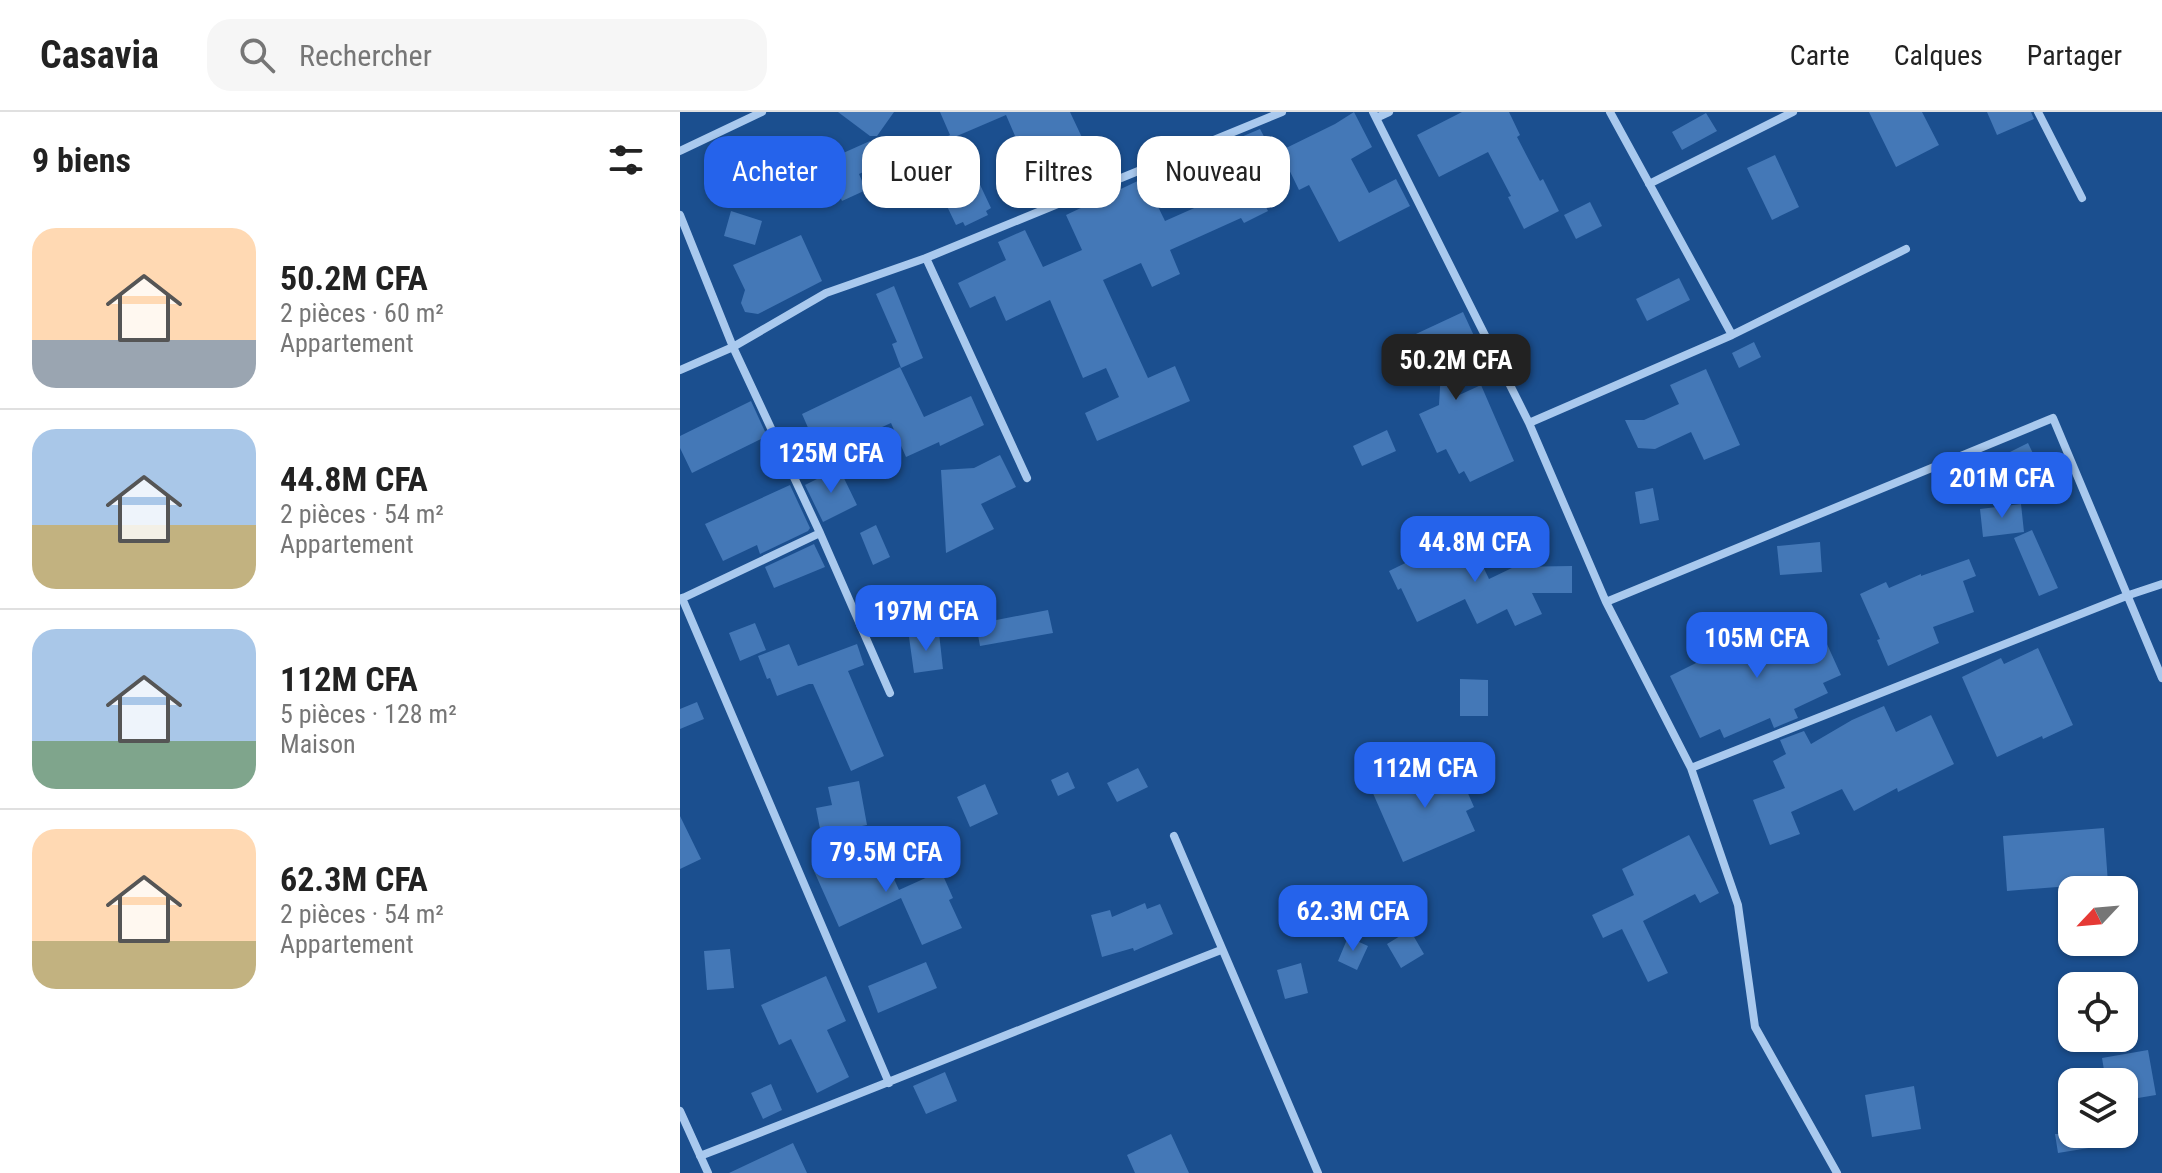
<!DOCTYPE html>
<html lang="fr">
<head>
<meta charset="utf-8">
<style>
  :root { --surface:#fff; --page:#f6f6f6; --text:#222; --muted:#767676; --line:#e0e0e0; --accent:#2563eb }
  body { margin:0; font-family:"Roboto Condensed",sans-serif; background:var(--page); color:var(--text); height:100vh; display:flex; flex-direction:column; font-size:30px; white-space:nowrap }
  * { box-sizing:border-box; margin:0 }
  p { font-size:26px; color:var(--muted) }
  .icon { flex:none; width:44px; height:44px; fill:none; stroke:currentColor; stroke-width:2; stroke-linecap:round; stroke-linejoin:round }
  .map { position:relative; flex:1; overflow:hidden }
  .sheet { display:flex; flex-direction:column; background:var(--surface); width:680px }
  .sheet>* { flex:none }
  .guide { position:absolute; left:24px; top:24px; width:760px; height:72px; display:flex; gap:16px }
  .needle { width:52px; rotate:244deg }
  .buttons { position:absolute; left:1378px; top:764px; display:grid; gap:16px }
  .buttons a { display:grid; place-items:center; width:80px; height:80px; border-radius:16px; background:var(--surface); box-shadow:0 2px 6px #0004; font-size:40px }
  .price { position:absolute; translate:-50% -68px; padding:0 18px; border-radius:16px; background:var(--accent); color:#fff; font-size:26px; line-height:52px; filter:drop-shadow(0 2px 4px #0008) }
  .price::after { content:''; position:absolute; left:50%; top:48px; width:24px; height:18px; margin-left:-12px; background:inherit; clip-path:polygon(0 0,100% 0,50% 100%) }
  .price.on { background:#222; color:#fff }
  ul { padding:0; list-style:none }
  li { display:flex; align-items:center; gap:24px; height:200px; padding:0 32px }
  li+li { border-top:2px solid var(--line) }
  li span { display:grid; place-items:center; flex:none; width:224px; height:160px; border-radius:24px; color:#555 }
  li>.icon { margin-inline-start:auto }
  span .icon { width:96px; height:96px; fill:#fffc; stroke-width:1 }
  li b { font-size:34px }
  h2 { display:flex; justify-content:space-between; align-items:center; height:96px; padding:0 32px; font-size:34px }
  .pill { padding:0 28px; border-radius:24px; background:var(--surface); box-shadow:0 2px 6px #0004; font-size:28px; line-height:72px }
  .pill.on { background:var(--accent); color:#fff }
  header { display:flex; align-items:center; gap:48px; box-sizing:border-box; height:112px; padding:0 40px; background:var(--surface); border-bottom:2px solid var(--line) }
  header strong { font-size:38px }
  nav { display:flex; gap:44px; margin-inline-start:auto; font-size:28px }
  .search { width:560px; height:72px; background:var(--page); display:flex; align-items:center; gap:20px; box-sizing:border-box; padding:0 28px; border-radius:24px; color:var(--muted); font-size:30px }
  main { display:flex; flex:1; min-height:0 }
  .map>svg:first-child { display:block }
</style>
</head>
<body>
<header>
<strong>Casavia</strong>
<div class="search"><svg class="icon" aria-label="search" viewBox="0 0 24 24"><circle cx="10" cy="10" r="6"/><path d="M15 15l6 6"/></svg>Rechercher</div>
<nav><a>Carte</a><a>Calques</a><a>Partager</a></nav>
</header>
<main>
<section class="sheet">
<h2>9 biens<svg class="icon" aria-label="filters" viewBox="0 0 24 24"><path d="M4 7h16M4 17h16"/><circle cx="9" cy="7" r="2"/><circle cx="15" cy="17" r="2"/></svg></h2>
<ul>
<li><span style="background:linear-gradient(#ffd9b3 70%,#9aa5b1 0)"><svg class="icon" aria-label="home" viewBox="0 0 24 24"><path d="M3 11l9-7 9 7M6 9v11h12V9"/></svg></span><div><b>50.2M CFA</b><p>2 pièces · 60 m²</p><p>Appartement</p></div></li>
<li><span style="background:linear-gradient(#a9c7e8 60%,#c2b280 0)"><svg class="icon" aria-label="home" viewBox="0 0 24 24"><path d="M3 11l9-7 9 7M6 9v11h12V9"/></svg></span><div><b>44.8M CFA</b><p>2 pièces · 54 m²</p><p>Appartement</p></div></li>
<li><span style="background:linear-gradient(#a9c7e8 70%,#7fa58c 0)"><svg class="icon" aria-label="home" viewBox="0 0 24 24"><path d="M3 11l9-7 9 7M6 9v11h12V9"/></svg></span><div><b>112M CFA</b><p>5 pièces · 128 m²</p><p>Maison</p></div></li>
<li><span style="background:linear-gradient(#ffd9b3 70%,#c2b280 0)"><svg class="icon" aria-label="home" viewBox="0 0 24 24"><path d="M3 11l9-7 9 7M6 9v11h12V9"/></svg></span><div><b>62.3M CFA</b><p>2 pièces · 54 m²</p><p>Appartement</p></div></li>
</ul>
</section>
<div class="map">
<svg width="1482" height="1061" viewBox="0 0 1482 1061">
  <rect width="100%" height="100%" fill="#1b4f8f"/>
  <path fill="#4478b7" d="M158,0h56l-17,24h-7z
    M260,0h130l25,53 -57,24 -32,-74 -49,21 34,72 -5,3 2,4 -23,11 -2,-4 -7,3 -36,-75 30,-15z
    M674,0l18,35 -21,12 18,34 27,-14 14,27 -71,36 -30,-57 -10,5 -19,-39 55,-27z
    M782,0h47l11,23 -3,2 23,44 3,-2 16,32 -35,18 -16,-32 3,-1 -23,-44 -49,25 -22,-42z
    M1189,0h53l17,33 -43,22z
    M1307,0h44l3,7 -37,16z
    M1026,1l11,18 -35,19 -10,-18z
    M580,17l14,26 -27,15 21,41 -24,12 -3,-5 -71,32 10,24 -28,13 -11,-24 -38,17 45,98 27,-12 15,35 -93,40 -12,-28 34,-16 -13,-29 -23,10 -33,-78 -44,21 -11,-25 -25,12 -12,-25 48,-23 -8,-18 27,-12 18,37 39,-17 -16,-35 78,-37 21,43 63,-28 -19,-37 26,-14 -1,-2z
    M190,29l11,23 -22,10 7,16 -24,11 -6,-13 -42,20 -14,-32 20,-9 -4,-9 30,-14 6,14z
    M1095,43l24,52 -27,13 -25,-52z
    M51,54l13,11 -16,21 -14,-10z
    M910,90l12,24 -26,13 -12,-24z
    M51,99l31,10 -7,24 -31,-9z
    M121,123l21,46 -64,33 -13,-2 -4,-9 4,-13 -12,-25z
    M999,166l11,22 -43,21 -11,-22z
    M214,174l29,72 -22,10 -9,-24 5,-2 -21,-48z
    M783,200l12,26 -15,7 -3,51 24,-11 33,76 -44,21 -6,-11 -5,3 -13,-25 -9,4 -18,-39 20,-9 3,-52 -42,20 -12,-26z
    M1074,230l7,15 -22,11 -7,-15z
    M220,255l24,50 47,-21 13,29 -44,21 -1,-4 -33,15 -15,-34 -71,32 -18,-41z
    M1026,257l34,76 -36,15 -13,-28 -36,17 -17,-1 -13,-28h19l35,-16 -9,-19z
    M71,289l16,35 -75,37 -12,-25v-12z
    M707,318l9,21 -34,15 -9,-20z
    M1348,331l15,31 -22,11 -15,-31z
    M320,343l16,32 -35,17 13,25 -48,24 -5,-83 33,-2z
    M159,356l18,37 -34,17 -18,-37z
    M110,373l20,43 -2,3 -48,23 -3,-9 -34,16 -18,-37z
    M973,376l6,32 -19,4 -5,-32z
    M1341,392l3,28 -41,5 -3,-28z
    M196,413l14,32 -17,8 -13,-32z
    M1352,418l26,58 -19,8 -25,-58z
    M787,421l22,46 25,-12 58,-1v27h-40l10,21 -27,12 -8,-17 -30,15 -12,-25 -48,23 -16,-34 -3,2 -9,-19z
    M1140,430l2,30 -42,3 -3,-29z
    M134,432l11,23 -51,21 -9,-21z
    M1289,447l7,17 -13,5 11,31 -41,15 6,16 -51,23 -11,-26 3,-1 -20,-45 26,-12 3,6 32,-14v2z
    M368,498l5,23 -73,13 -4,-22z
    M1136,508l25,55 -18,8 5,10 -34,16 4,9 -24,10 -4,-10 -46,20 -4,-9 -20,9 -30,-62 46,-23 -1,-2 44,-18 3,6 34,-16 2,5z
    M75,511l11,27 -26,11 -11,-28z
    M259,521l4,36 -29,4 -5,-36z
    M109,532l9,22 59,-22 7,21 -16,6 36,85 -33,15 -38,-87h-4l-32,12 -7,-18 -3,1 -9,-23z
    M1358,536l35,77 -30,14 -1,-3 -45,21 -35,-80 39,-19 3,6z
    M780,567l28,1v36h-28z
    M17,590l7,17 -24,10v-20z
    M1204,594l12,26 35,-17 23,49 -56,28 -1,-4 -43,23 -12,-22 -51,23 9,22 -30,11 -17,-45 32,-12 -12,-27 13,-7 -6,-14 24,-9 7,13 41,-24z
    M766,648l10,23 6,-3 12,27 -8,4 9,20 -72,31 -31,-71z
    M458,656l10,19 -31,15 -10,-19z
    M388,660l7,16 -17,8 -7,-16z
    M179,669l8,44 -46,9 -5,-26 16,-3 -4,-18z
    M305,672l13,30 -28,13 -13,-30z
    M0,704l21,43 -21,10z
    M1424,716l4,55 -101,8 -4,-55z
    M1009,723l30,58 -19,10 -5,-9 -52,27 25,52 -20,9 -26,-53 -19,9 -11,-23 42,-20 -12,-26z
    M198,731l21,47 42,-19 12,27 -4,2 13,28 -40,17 -21,-47 -62,29 -25,-56z
    M465,791l2,6 13,-5 13,30 -39,17 -1,-3 -31,9 -11,-42 19,-5 2,7z
    M730,818l14,24 -23,14 -14,-24z
    M668,825l20,9 -11,24 -19,-9z
    M50,837l4,39 -27,2 -3,-39z
    M246,850l11,26 -59,25 -10,-27z
    M621,851l7,30 -23,6 -8,-29z
    M146,864l20,45 -19,9 22,47 -32,16 -26,-54 -12,6 -18,-40z
    M1468,938l8,45 -24,4 -2,-13 -6,1v-5h-18l-4,-24z
    M265,960l12,29 -31,13 -13,-28z
    M91,972l11,26 -19,9 -12,-26z
    M1234,974l7,43 -49,8 -7,-42z
    M491,1022l18,39h-54l-8,-18z
    M1375,1022h57l1,10 -55,9z
    M113,1031l14,30h-78z"/>
  <g fill="none" stroke-linecap="round" stroke-linejoin="round">
    <path stroke="#a9c9ee" stroke-width="8" d="M693,0l156,311 77,179 85,166 47,137 17,122 82,146
      M930,0l122,223
      M1358,0l44,86
      M696,6l13,-6
      M0,39l82,-39
      M969,72l144,-72
      M0,103l53,132 87,186 70,160
      M246,146l101,220
      M0,258l53,-23 93,-54 100,-35 356,-146
      M849,311l203,-88 174,-86
      M2,486l207,485
      M1,487l139,-66
      M926,490l447,-184 109,260
      M1011,656l438,-173 33,-11
      M494,724l144,337
      M0,999l28,62
      M20,1044c174,-67 347,-138 521,-206"/>
  </g>
</svg>
<div class="buttons">
<a><svg class="needle" viewBox="-14 -14 28 28"><path d="M0-13l5 13h-10z" fill="#e53935"/><path d="M0 13l5-13h-10z" fill="#767676"/></svg></a>
<a><svg class="icon" aria-label="locate" viewBox="0 0 24 24"><circle cx="12" cy="12" r="6"/><path d="M12 2v4M12 18v4M2 12h4M18 12h4"/></svg></a>
<a><svg class="icon" aria-label="layers" viewBox="0 0 24 24"><path d="M12 4l9 5-9 5-9-5zM3 14l9 5 9-5"/></svg></a>
</div>
<b class="price on" style="left:776px;top:290px">50.2M CFA</b>
<b class="price" style="left:151px;top:383px">125M CFA</b>
<b class="price" style="left:1322px;top:408px">201M CFA</b>
<b class="price" style="left:795px;top:472px">44.8M CFA</b>
<b class="price" style="left:246px;top:541px">197M CFA</b>
<b class="price" style="left:1077px;top:568px">105M CFA</b>
<b class="price" style="left:745px;top:698px">112M CFA</b>
<b class="price" style="left:206px;top:782px">79.5M CFA</b>
<b class="price" style="left:673px;top:841px">62.3M CFA</b>
<div class="guide">
<a class="pill on">Acheter</a>
<a class="pill">Louer</a>
<a class="pill">Filtres</a>
<a class="pill">Nouveau</a>
</div>
</div>
</main>
</body>
</html>
